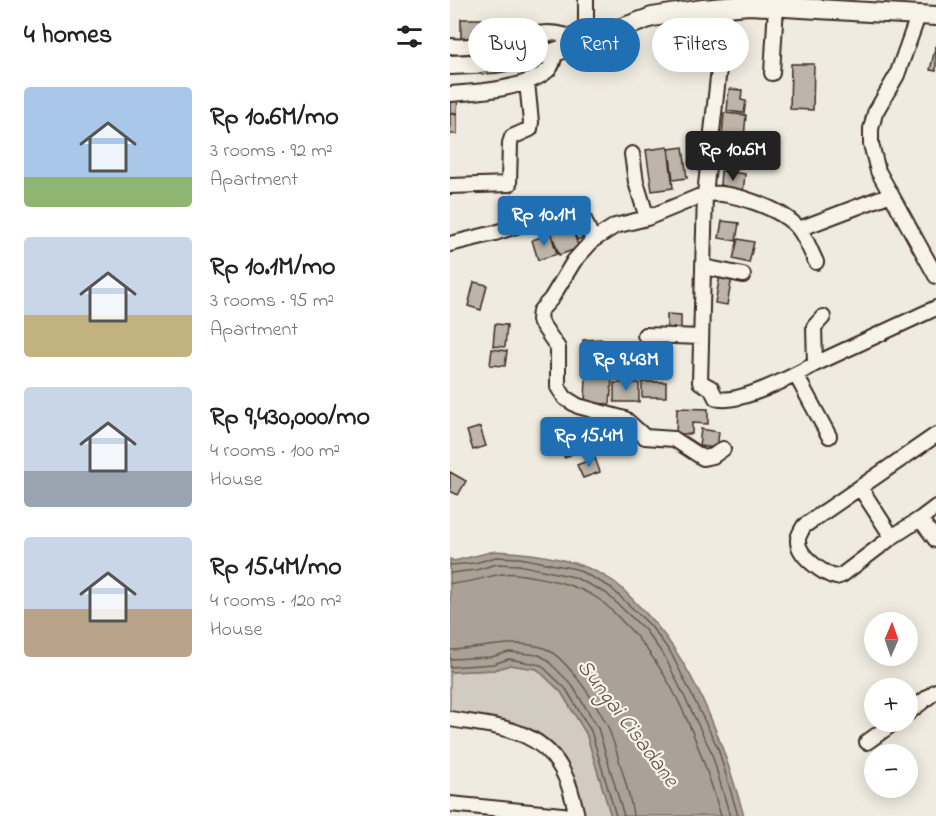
<!DOCTYPE html>
<html lang="en">
<head>
<meta charset="utf-8">
<style>
  :root { --surface:#fff; --page:#f6f6f6; --text:#222; --muted:#767676; --accent:#1f6fb2 }
  body { margin:0; font-family:"Indie Flower",sans-serif; background:var(--page); color:var(--text); height:100vh; display:flex; flex-direction:column; font-size:22px; white-space:nowrap }
  * { box-sizing:border-box; margin:0 }
  p { font-size:20px; color:var(--muted) }
  .icon { flex:none; width:33px; height:33px; fill:none; stroke:currentColor; stroke-width:2; stroke-linecap:round; stroke-linejoin:round }
  .map { position:relative; flex:1; overflow:hidden }
  .drawer { display:flex; flex-direction:column; background:var(--surface); width:450px }
  .drawer>* { flex:none }
  .hud { position:absolute; left:18px; top:18px; width:378px; height:54px; display:flex; gap:12px }
  .needle { width:39px; rotate:2deg }
  .fabs { position:absolute; left:414px; top:612px; display:grid; gap:12px }
  .fabs a { display:grid; place-items:center; width:54px; height:54px; border-radius:50%; background:var(--surface); box-shadow:0 3px 15px #0003; font-size:30px }
  .price { position:absolute; translate:-50% -51px; padding:0 14px; border-radius:6px; background:var(--accent); color:#fff; font-size:20px; line-height:39px; filter:drop-shadow(0 2px 3px #0008) }
  .price::after { content:''; position:absolute; left:50%; top:36px; width:18px; height:14px; margin-left:-9px; background:inherit; clip-path:polygon(0 0,100% 0,50% 100%) }
  .price.active { background:#222; color:#fff }
  ul { padding:0; list-style:none }
  li { display:flex; align-items:center; gap:18px; height:150px; padding:0 24px }
  li span { display:grid; place-items:center; flex:none; width:168px; height:120px; border-radius:6px; color:#555 }
  li>.icon { margin-inline-start:auto }
  span .icon { width:72px; height:72px; fill:#fffc; stroke-width:1 }
  li b { font-size:26px }
  h2 { display:flex; justify-content:space-between; align-items:center; height:72px; padding:0 24px; font-size:26px }
  .chip { padding:0 21px; border-radius:27px; background:var(--surface); box-shadow:0 3px 15px #0003; font-size:21px; line-height:54px }
  .chip.active { background:var(--accent); color:#fff }
  main { display:flex; flex:1; min-height:0 }
  .map>svg:first-child { display:block }
</style>
</head>
<body>
<main>
<section class="drawer">
<h2>4 homes<svg class="icon" aria-label="filters" viewBox="0 0 24 24"><path d="M4 7h16M4 17h16"/><circle cx="9" cy="7" r="2"/><circle cx="15" cy="17" r="2"/></svg></h2>
<ul>
<li><span style="background:linear-gradient(#a9c7e8 75%,#8fb573 0)"><svg class="icon" aria-label="home" viewBox="0 0 24 24"><path d="M3 11l9-7 9 7M6 9v11h12V9"/></svg></span><div><b>Rp 10.6M/mo</b><p>3 rooms · 92 m²</p><p>Apartment</p></div></li>
<li><span style="background:linear-gradient(#c9d6e8 65%,#c2b280 0)"><svg class="icon" aria-label="home" viewBox="0 0 24 24"><path d="M3 11l9-7 9 7M6 9v11h12V9"/></svg></span><div><b>Rp 10.1M/mo</b><p>3 rooms · 95 m²</p><p>Apartment</p></div></li>
<li><span style="background:linear-gradient(#c9d6e8 70%,#9aa5b1 0)"><svg class="icon" aria-label="home" viewBox="0 0 24 24"><path d="M3 11l9-7 9 7M6 9v11h12V9"/></svg></span><div><b>Rp 9,430,000/mo</b><p>4 rooms · 100 m²</p><p>House</p></div></li>
<li><span style="background:linear-gradient(#c9d6e8 60%,#b9a48a 0)"><svg class="icon" aria-label="home" viewBox="0 0 24 24"><path d="M3 11l9-7 9 7M6 9v11h12V9"/></svg></span><div><b>Rp 15.4M/mo</b><p>4 rooms · 120 m²</p><p>House</p></div></li>
</ul>
</section>
<div class="map">
<svg width="486" height="816" viewBox="0 0 486 816">
  <rect width="100%" height="100%" fill="#efebe0"/>
  <filter id="ink" filterUnits="userSpaceOnUse"><feTurbulence type="fractalNoise" baseFrequency=".0167" numOctaves="2"/><feDisplacementMap in="SourceGraphic" scale="12" xChannelSelector="R" yChannelSelector="G"/><feConvolveMatrix kernelMatrix="1 2 1 2 8 2 1 2 1" color-interpolation-filters="sRGB"/></filter>
  <g filter="url(#ink)">
    <path fill="#d1cbc0" stroke="#867a6f" stroke-width="1.5" d="M60,665l27,4 24,23 25,41 25,83h-26l-9,-37 -26,-36 -36,-18 -64,-9v-44l44,-2z"/>
    <path fill="#aaa296" stroke="#7e7266" stroke-width="1.5" d="M45,551c40,2 85,8 118,30 9,6 16,15 23,22 59,57 86,137 108,213h-133l-25,-83 -25,-41 -24,-23 -27,-4 -16,5 -44,2v-113l4,2z"/>
    <g fill="none" stroke-linecap="round" stroke-linejoin="round">
      <path stroke="#675a4e" stroke-width="1.5" d="M0,565l25,-2 21,-6 24,1 56,11 34,18 40,38 21,28 47,95 20,68
        M0,573l26,-3 21,-6 22,1 55,12 32,16 39,37 20,27 46,94 19,65
        M0,583c23,2 44,-12 67,-9 28,4 60,10 83,26 7,5 14,13 20,19 54,52 80,126 101,197
        M0,650c31,-1 61,-11 91,-3 22,5 55,56 65,76 7,13 26,79 27,93
        M0,659l41,-2 18,-5 30,3 7,4 26,26 26,43 26,88
        M0,667l43,-3 16,-5 32,6 25,24 25,42 25,85"/>
    </g>
    <path fill="#bdb5aa" stroke="#3b2a1e" stroke-width="1.5" d="M11,19h21v22h-21z
      M486,45v26l-6,-1z
      M341,64h23l-1,46 -23,-1z
      M279,89l13,1 -1,10 5,1 -2,12 -17,-2z
      M0,97h8l-1,16h-7z
      M274,113l22,2 -2,23 -22,-2z
      M0,114h7v20h-7z
      M218,147l5,41 -21,3 -6,-41z
      M233,147l4,31 -14,2 -4,-31z
      M271,171l24,3 -2,19 -19,-2 1,-5 -5,-1z
      M131,213l8,22 -12,5 -8,-23z
      M118,217l11,31 -20,7 -11,-32z
      M272,221l17,2 -3,18 -17,-3z
      M101,234l6,20 -19,6 -6,-20z
      M288,239l16,3 -5,21 -16,-4z
      M270,275l12,2 -5,28 -12,-2z
      M24,282l13,3 -6,25 -13,-4z
      M217,314l14,1v13h-14z
      M45,324l12,1 -2,22 -12,-1z
      M151,339v19l-18,1v-19z
      M42,349l15,2 -2,15 -15,-1z
      M136,376l26,2 -2,26 -25,-1z
      M192,382h24v15h-24z
      M164,383h25v19h-25z
      M227,408l31,1v15l-16,-1v11h-16z
      M30,427l6,19 -13,4 -6,-19z
      M251,429l18,3 -2,16 -18,-2z
      M116,430l12,20 -13,8 -12,-20z
      M145,458l5,14 -17,6 -6,-13z
      M0,472l16,9 -8,14 -8,-4z"/>
    <g fill="none" stroke-linecap="round" stroke-linejoin="round">
      <defs>
        <path id="minor" d="M136,0v40
          M276,6l-21,188 -5,188 11,6 5,10c20,8 80,-23 99,-34l121,-56
          M468,16l-21,59 -22,38 -4,16v15l7,27 58,105
          M0,46c40,5 97,-29 130,-3
          M322,73l4,-67
          M0,94c27,-2 79,-5 99,-25 4,-4 5,-11 6,-17
          M182,154l4,28 11,36
          M0,186l59,-2 1,-41 2,-6 18,-8 1,-7 -4,-40
          M349,229l92,-35
          M143,240l-19,21 -23,38 -11,12 -1,9 19,28v39l7,11 13,8 47,13 20,18 29,2 29,19 10,-2 10,-7
          M0,244l45,-11 78,-26 7,3 13,30 22,-14 32,-8 58,-24c26,-3 77,14 94,35 7,9 12,23 17,33
          M254,267l39,8
          M195,335l56,2
          M365,364l-1,-37 9,-10
          M346,375l33,61
          M486,435l-132,91c-2,4 -6,9 -6,14 -1,15 25,34 38,37l6,-2 50,-38 28,-18 16,21
          M411,489l31,48
          M470,519l16,-12
          M458,713l28,-22
          M0,719c46,8 93,8 115,57 6,12 9,27 12,40
          M417,742l28,-20
          M0,804l122,12"/>
        <path id="major" d="M0,65l46,-2 59,-11 97,-35 51,-8 46,-4 187,11"/>
      </defs>
      <use href="#minor" stroke="#3b2a1e" stroke-width="18"/>
      <use href="#major" stroke="#3b2a1e" stroke-width="22"/>
      <use href="#minor" stroke="#f7f3e8" stroke-width="14"/>
      <use href="#major" stroke="#f7f3e8" stroke-width="18"/>
    </g>
  </g>
  <g text-anchor="middle" stroke-width="4.5" stroke-linejoin="round" paint-order="stroke">
    <g font-size="22" font-style="italic" fill="#625448" stroke="#f7f3e8">
      <text transform="translate(179 722) rotate(53)" y="8">Sungai Cisadane</text>
    </g>
  </g>
</svg>
<div class="fabs">
<a><svg class="needle" viewBox="-14 -14 28 28"><path d="M0-13l5 13h-10z" fill="#e53935"/><path d="M0 13l5-13h-10z" fill="#767676"/></svg></a>
<a>+</a>
<a>−</a>
</div>
<b class="price active" style="left:283px;top:182px">Rp 10.6M</b>
<b class="price" style="left:94px;top:247px">Rp 10.1M</b>
<b class="price" style="left:176px;top:392px">Rp 9.43M</b>
<b class="price" style="left:139px;top:468px">Rp 15.4M</b>
<div class="hud">
<a class="chip">Buy</a>
<a class="chip active">Rent</a>
<a class="chip">Filters</a>
</div>
</div>
</main>
</body>
</html>
